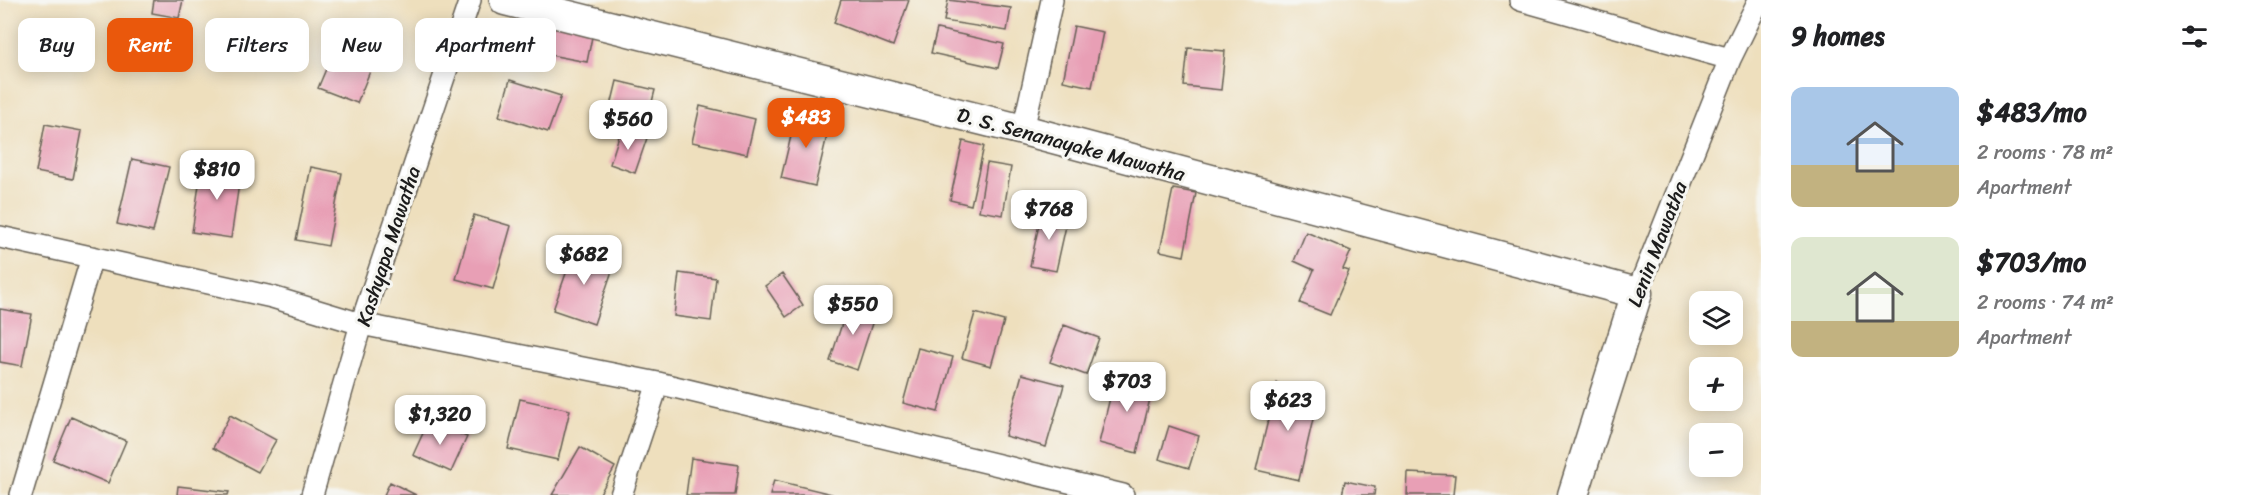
<!DOCTYPE html>
<html lang="en">
<head>
<meta charset="utf-8">
<style>
  :root { --surface:#fff; --page:#f2f2f2; --text:#202124; --muted:#757577; --accent:#ea580c }
  body { margin:0; font-family:Sriracha,sans-serif; background:var(--page); color:var(--text); height:100vh; display:flex; flex-direction:column; font-size:22px; white-space:nowrap }
  * { box-sizing:border-box; margin:0 }
  p { font-size:20px; color:var(--muted) }
  .icon { flex:none; width:33px; height:33px; fill:none; stroke:currentColor; stroke-width:2; stroke-linecap:round; stroke-linejoin:round }
  .map { position:relative; flex:1; overflow:hidden }
  .side { display:flex; flex-direction:column; background:var(--surface); width:480px }
  .side>* { flex:none }
  .guide { position:absolute; left:18px; top:18px; width:570px; height:54px; display:flex; gap:12px }
  .fabs { position:absolute; left:1689px; top:291px; display:grid; gap:12px }
  .fabs a { display:grid; place-items:center; width:54px; height:54px; border-radius:12px; background:var(--surface); box-shadow:0 3px 15px #0003; font-size:30px }
  .price { position:absolute; translate:-50% -51px; padding:0 14px; border-radius:12px; background:#fff; color:#222; font-size:20px; line-height:39px; filter:drop-shadow(0 2px 3px #0008) }
  .price::after { content:''; position:absolute; left:50%; top:36px; width:18px; height:14px; margin-left:-9px; background:inherit; clip-path:polygon(0 0,100% 0,50% 100%) }
  .price.active { background:var(--accent); color:#fff }
  ul { padding:0; list-style:none }
  li { display:flex; align-items:center; gap:18px; height:150px; padding:0 30px }
  li span { display:grid; place-items:center; flex:none; width:168px; height:120px; border-radius:12px; color:#555 }
  li>.icon { margin-inline-start:auto }
  span .icon { width:72px; height:72px; fill:#fffc; stroke-width:1 }
  li b { font-size:26px }
  h2 { display:flex; justify-content:space-between; align-items:center; height:72px; padding:0 30px; font-size:26px }
  .chip { padding:0 21px; border-radius:12px; background:var(--surface); box-shadow:0 3px 15px #0003; font-size:21px; line-height:54px }
  .chip.active { background:var(--accent); color:#fff }
  main { display:flex; flex:1; min-height:0 }
  .map>svg:first-child { display:block }
</style>
</head>
<body>
<main>
<div class="map">
<svg width="1761" height="495" viewBox="0 0 1761 495">
  <rect width="100%" height="100%" fill="#f6f6f2"/>
  <filter id="ink" filterUnits="userSpaceOnUse"><feTurbulence type="fractalNoise" baseFrequency=".0167" numOctaves="2"/><feDisplacementMap in="SourceGraphic" scale="12" xChannelSelector="R" yChannelSelector="G"/><feConvolveMatrix kernelMatrix="1 2 1 2 8 2 1 2 1" color-interpolation-filters="sRGB"/></filter>
  <filter id="wash" filterUnits="userSpaceOnUse"><feTurbulence type="fractalNoise" baseFrequency=".008" numOctaves="4" result="noise"/><feDisplacementMap in="SourceGraphic" scale="24" xChannelSelector="R" yChannelSelector="G"/><feGaussianBlur stdDeviation="1.35" result="paint"/><feColorMatrix in="noise" values="0 0 0 0 0 0 0 0 0 0 0 0 0 0 0 0 0 1.4 0 .05"/><feComposite in="paint" operator="in"/></filter>
  <g filter="url(#wash)">
    <rect width="100%" height="100%" fill="#eedfbd"/>
    <g id="blocks">
      <path fill="#e89fb5" d="M154,0h29l-4,18 -27,-5z
        M841,0h68l-16,46 -59,-23z
        M948,0l63,8 -4,23 -63,-10z
        M536,16l58,11 -7,35 -58,-11z
        M1074,26l29,6 -11,55 -29,-6z
        M937,29l67,15 -6,24 -67,-15z
        M337,43l38,16 -18,44 -39,-15z
        M1188,48l37,3 -4,39 -37,-4z
        M510,80l51,16 -13,36 -49,-16z
        M617,81l38,9 -8,32 -38,-8z
        M700,106l55,13 -8,35 -55,-12z
        M797,111l34,8 -16,67 -34,-8z
        M45,124l37,7 -9,48 -37,-7z
        M621,130l26,8 -12,35 -25,-9z
        M963,141l21,5 -13,59 -21,-5z
        M132,159l37,8 -16,65 -36,-8z
        M987,163l24,4 -8,48 -24,-4z
        M202,165l39,5 -10,68 -39,-6z
        M311,167l31,6 -14,73 -32,-6z
        M1173,189l23,4 -12,63 -24,-5z
        M1042,211l26,6 -12,54 -26,-5z
        M474,215l37,11 -18,63 -37,-10z
        M1306,232l45,19 -8,18 6,2 -19,44 -30,-12 14,-33 -20,-9z
        M575,248l40,14 -21,62 -41,-14z
        M679,273l37,5 -5,43 -37,-5z
        M782,274l21,31 -17,12 -21,-31z
        M849,302l27,9 -19,59 -27,-9z
        M0,309l32,5 -10,52 -22,-4z
        M975,313l29,8 -13,45 -29,-8z
        M1064,325l35,13 -13,37 -36,-13z
        M918,348l35,9 -15,55 -35,-9z
        M1116,373l38,9 -17,71 -38,-10z
        M1022,374l42,11 -18,62 -41,-11z
        M1277,383l42,10 -20,87 -43,-10z
        M520,399l50,11 -12,50 -50,-11z
        M230,415l46,25 -18,32 -45,-24z
        M71,417l55,24 -18,42 -55,-23z
        M429,420l38,17 -16,35 -38,-17z
        M1169,426l30,10 -10,32 -30,-9z
        M580,447l35,20 -16,28h-47z
        M691,458l48,7 -4,30h-49z
        M1408,473l47,2 -2,20h-46z
        M774,480l58,14v1h-62z
        M1345,481l30,6 -1,8h-32z
        M390,482l26,13h-32z
        M178,486l51,6 -1,3h-51z"/>
    </g>
  </g>
  <g filter="url(#ink)">
    <use href="#blocks" fill-opacity="0" stroke="#666054" stroke-width="1.5"/>
    <g fill="none" stroke-linecap="round" stroke-linejoin="round">
      <defs>
        <path id="street" d="M1520,0l210,59
          M1023,130l29,-130
          M0,237l272,60 89,27 297,59 465,112
          M1637,293l93,-234 29,-59
          M21,495l71,-238
          M312,495l49,-171 109,-324
          M621,495l37,-112"/>
        <path id="secondary" d="M505,0l518,130 614,163 -64,202"/>
      </defs>
      <use href="#street" stroke="#666054" stroke-width="24"/>
      <use href="#secondary" stroke="#666054" stroke-width="33"/>
      <use href="#street" stroke="#fff" stroke-width="21"/>
      <use href="#secondary" stroke="#fff" stroke-width="30"/>
    </g>
  </g>
  <g text-anchor="middle" stroke-width="6" stroke-linejoin="round" paint-order="stroke">
    <g font-size="20" fill="#1c1c1c" stroke="#f6f6f2">
      <text transform="translate(1071 144) rotate(15)" y="7">D. S. Senanayake Mawatha</text>
      <text transform="translate(1657 244) rotate(-69)" y="7">Lenin Mawatha</text>
      <text transform="translate(388 246) rotate(-72)" y="7">Kashyapa Mawatha</text>
    </g>
  </g>
</svg>
<div class="fabs">
<a><svg class="icon" aria-label="layers" viewBox="0 0 24 24"><path d="M12 4l9 5-9 5-9-5zM3 14l9 5 9-5"/></svg></a>
<a>+</a>
<a>−</a>
</div>
<b class="price active" style="left:806px;top:149px">$483</b>
<b class="price" style="left:628px;top:151px">$560</b>
<b class="price" style="left:217px;top:201px">$810</b>
<b class="price" style="left:1049px;top:241px">$768</b>
<b class="price" style="left:584px;top:286px">$682</b>
<b class="price" style="left:853px;top:336px">$550</b>
<b class="price" style="left:1127px;top:413px">$703</b>
<b class="price" style="left:1288px;top:432px">$623</b>
<b class="price" style="left:440px;top:446px">$1,320</b>
<div class="guide">
<a class="chip">Buy</a>
<a class="chip active">Rent</a>
<a class="chip">Filters</a>
<a class="chip">New</a>
<a class="chip">Apartment</a>
</div>
</div>
<section class="side">
<h2>9 homes<svg class="icon" aria-label="filters" viewBox="0 0 24 24"><path d="M4 7h16M4 17h16"/><circle cx="9" cy="7" r="2"/><circle cx="15" cy="17" r="2"/></svg></h2>
<ul>
<li><span style="background:linear-gradient(#a9c7e8 65%,#c2b280 0)"><svg class="icon" aria-label="home" viewBox="0 0 24 24"><path d="M3 11l9-7 9 7M6 9v11h12V9"/></svg></span><div><b>$483/mo</b><p>2 rooms · 78 m²</p><p>Apartment</p></div></li>
<li><span style="background:linear-gradient(#dfe7d0 70%,#c2b280 0)"><svg class="icon" aria-label="home" viewBox="0 0 24 24"><path d="M3 11l9-7 9 7M6 9v11h12V9"/></svg></span><div><b>$703/mo</b><p>2 rooms · 74 m²</p><p>Apartment</p></div></li>
</ul>
</section>
</main>
</body>
</html>
